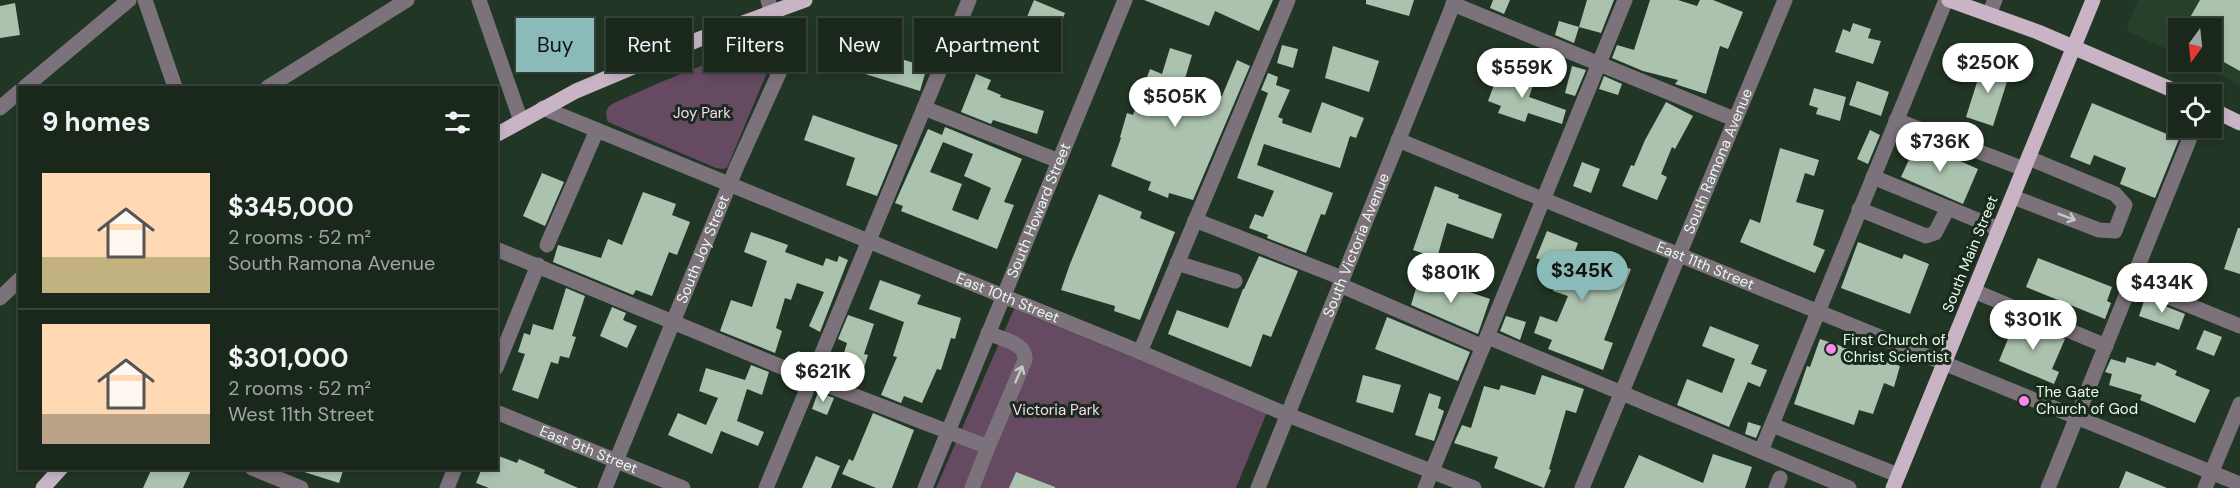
<!DOCTYPE html>
<html lang="en">
<head>
<meta charset="utf-8">
<style>
  :root { --surface:#1a281c; --page:#273429; --text:#f1f3f6; --muted:#9fa6a3; --line:#38443b; --accent:#8bbbb9 }
  body { margin:0; font-family:"DM Sans",sans-serif; background:var(--page); color:var(--text); height:100vh; display:flex; flex-direction:column; font-size:22px; white-space:nowrap }
  * { box-sizing:border-box; margin:0 }
  p { font-size:20px; color:var(--muted) }
  .icon { flex:none; width:33px; height:33px; fill:none; stroke:currentColor; stroke-width:2; stroke-linecap:round; stroke-linejoin:round }
  .map { position:relative; flex:1; overflow:hidden }
  .panel { position:absolute; left:18px; top:86px; width:480px; height:384px; display:flex; flex-direction:column; background:var(--surface); border-radius:0px; box-shadow:0 3px 9px #0003,0 0 0 2px var(--line) }
  .panel>* { flex:none }
  .top-card { position:absolute; left:516px; top:18px; width:570px; height:54px; display:flex; gap:12px }
  .needle { width:39px; rotate:195deg }
  .fabs { position:absolute; left:2168px; top:18px; display:grid; gap:12px }
  .fabs a { display:grid; place-items:center; width:54px; height:54px; border-radius:0px; background:var(--surface); box-shadow:0 3px 9px #0003,0 0 0 2px var(--line); font-size:30px }
  .price { position:absolute; translate:-50% -51px; padding:0 14px; border-radius:21px; background:#fff; color:#222; font-size:20px; line-height:39px; filter:drop-shadow(0 2px 3px #0008) }
  .price::after { content:''; position:absolute; left:50%; top:36px; width:18px; height:14px; margin-left:-9px; background:inherit; clip-path:polygon(0 0,100% 0,50% 100%) }
  .price.selected { background:var(--accent); color:#111 }
  ul { padding:0; list-style:none }
  li { display:flex; align-items:center; gap:18px; height:150px; padding:0 24px }
  li+li { border-top:2px solid var(--line) }
  li span { display:grid; place-items:center; flex:none; width:168px; height:120px; border-radius:0px; color:#555 }
  li>.icon { margin-inline-start:auto }
  span .icon { width:72px; height:72px; fill:#fffc; stroke-width:1 }
  li b { font-size:26px }
  h2 { display:flex; justify-content:space-between; align-items:center; height:72px; padding:0 24px; font-size:26px }
  .tag { padding:0 21px; border-radius:0px; background:var(--surface); box-shadow:0 3px 9px #0003,0 0 0 2px var(--line); font-size:21px; line-height:54px }
  .tag.selected { background:var(--accent); color:#111 }
  .map>svg:first-child { display:block }
</style>
</head>
<body>
<div class="map">
<svg width="2240" height="488" viewBox="0 0 2240 488">
  <rect width="100%" height="100%" fill="#223625"/>
  <path fill="#27402b" d="M2138,0h102v85l-45,-23h16v-34h-33v26l-49,-22 -2,-6z"/>
  <path fill="#654a62" d="M760,46l8,6 2,11 -2,7 -41,98 -4,1 -7,-1 -108,-46c-3,-8 -3,-13 4,-18l49,-22 88,-35z
    M1014,309l253,103 -31,76h-300z"/>
  <path fill="#abc3ae" fill-rule="evenodd" d="M1034,0l31,13 -20,48 -22,-8 11,-25 -10,-4z
    M1144,0h129l-14,31 -44,-20 -6,15z
    M1366,0h48l-5,16 -43,-12z
    M1493,0h17l-6,14 -14,-6z
    M1587,0h27l-13,33 -22,-6z
    M1650,0h28l19,6 3,-6h13l30,12 -15,37 -8,-3 -14,48 -31,-10 3,-4 -35,-9 -31,-13 5,-13 17,5z
    M2200,0h40v71l-29,-16v-27h-27z
    M15,3l5,32 -20,3v-32z
    M1559,21l20,6 -5,16 -19,-8z
    M1853,23l18,6 -3,9 13,3 -8,23 -38,-12 8,-23 7,3z
    M1282,45l16,4 -5,19 -16,-5z
    M1333,46l46,15 -10,31 -44,-14z
    M1170,48l22,7 -8,27 38,14 15,-36 13,6 -57,134 -24,-7 -1,5 -20,-8 3,-8 -40,-16 10,-28 -1,-1 7,-24 6,2 17,-46 12,5z
    M869,49l58,18 -7,24 -58,-18z
    M1983,63l27,9 -17,54 -27,-9z
    M1572,66l14,4 -11,26 -10,-3z
    M1510,70l25,9 -6,18 37,13 -4,14 -34,-11 -3,9 -27,-9 3,-7 -13,-5 9,-24 9,3z
    M1268,73l10,4 -2,8 14,5 -12,27 5,2 -1,4 29,10 11,-31 42,16 -8,20 -6,-2 -10,32 -76,-24 -7,21 76,28 -8,22 -4,-1 -15,39 -39,-15 1,-3 -19,-7 6,-14 8,3 11,-26 -37,-13 31,-85 -7,-3z
    M976,74l15,6 -4,9 14,6 -1,2 44,14 -7,23 -44,-14 -2,4 -30,-12z
    M1604,76l18,8 -4,11 -19,-6z
    M1857,81l32,11 -8,24 -32,-11z
    M1814,88l32,9 -6,24 -24,-7 2,-6 -9,-3z
    M1666,102l27,14 -18,33 -3,-2 -11,27 6,3 -10,23 -35,-14 9,-21 3,1 11,-26z
    M2092,103l87,36 -24,59 -35,-14 6,-16 -32,-13 -4,10 -20,-8z
    M813,115l85,30 -21,51 -31,-11 9,-27 -51,-18z
    M945,127l77,32 -18,43 10,3 -17,44 -96,-38 2,-5 -8,-3 33,-74 14,6zM943,142l30,12 -9,22 27,12 -13,32 -26,-10 10,-26 -32,-12z
    M1870,130l10,5 -12,29 -11,-5z
    M1917,142l61,27 -15,35 -62,-27z
    M1780,148l39,12 -5,16 -9,-3 -9,29 28,8 -11,35 12,5 -10,23 -75,-31 10,-23 10,4z
    M1582,162l18,7 -9,24 -18,-7z
    M542,173l22,9 -19,44 -22,-10z
    M1435,186l24,9 -1,3 44,16 -9,25 -46,-16 -10,35 -24,-8z
    M643,192l33,12 -4,11 18,7 -13,33 -8,-3 -17,44 -16,-6 -3,5 -80,-33 5,-17 43,13 7,-19 14,6z
    M1099,194l43,18 -2,6 35,14 -35,88 -26,-9 1,-5 -54,-16 9,-26z
    M2238,228h2v46l-16,-5z
    M1547,231l31,12 -3,8 56,18 -27,71 9,3 -10,27 -55,-21 4,-9 -18,-7 6,-17 17,6 11,-26 -15,-5 9,-23 -26,-10z
    M751,232l37,13 -3,7 38,14 3,-8 11,4 2,-6 9,4 -28,72 -11,-6 15,-34 -27,-9 -6,17 -6,-2 -9,30 6,3 -7,22 -55,-22 11,-31 21,7 15,-46 -23,-9z
    M1858,242l44,17 2,-5 25,10 -19,50 -69,-26z
    M1259,256l39,15 -27,66 -8,-3 -12,33 -83,-33 9,-24 51,18 15,-39h1z
    M2038,258l74,29 -5,14 4,2 -6,16 -79,-32z
    M1420,275l70,24 -12,35 -67,-29z
    M880,280l41,15 -4,9 44,14 -6,21 -4,-1 -10,32 -4,-1 -15,34 -18,-7 -3,7 -20,-8 16,-38 -4,-1 11,-34 -35,-13z
    M566,288l19,8 -13,40 4,1 -7,21 -9,-2 -2,8 -7,-2 -13,37 -26,-9 13,-36 -7,-2 6,-19 6,2 3,-11 20,6z
    M2145,298l40,16 -6,16 -40,-14z
    M612,307l14,6 -3,7 14,6 -10,22 -27,-12z
    M848,315l26,9 -10,30 4,1 -10,32 -34,-13 4,-10 11,5 8,-26 -9,-4z
    M1506,316l20,6 -6,18 -20,-9z
    M1387,317l83,35 -12,29 -83,-32z
    M2016,319l49,20 -13,30 7,3 -5,12 -55,-23z
    M1710,326l49,19 -8,19 16,6 -7,17 -12,-5 -19,45 -52,-22 10,-26 35,14 13,-34 -33,-13z
    M2204,330l18,7 -8,19 -18,-7z
    M1820,339l80,27 -6,21 -10,-4 -11,31 -14,-4 -5,15 -60,-21 13,-38 3,1z
    M798,351l12,5 -4,10 -13,-5z
    M2127,357l28,9 2,-4 20,9 -2,4 35,15 -15,33 -55,-23 2,-5 -33,-10 3,-11 -7,-2 6,-13 14,4z
    M751,365l18,7 -7,23 -15,-6 -10,32 27,11 -6,14 -37,-15 -9,23 -44,-19 10,-22 28,12 12,-27 -19,-7 7,-23 39,12z
    M1363,375l38,10 -8,28 -37,-11z
    M1542,375l42,14 -8,24 -10,-3 -17,59 2,1 -7,18 -50,-20 4,-11 -44,-14 8,-18 9,3 13,-42 15,4 2,-5 34,10z
    M818,392l16,6 -7,17 -15,-6z
    M1429,393l12,4 -3,11 6,3 -10,30 -19,-6z
    M873,413l41,17 -22,58h-16l-34,-14 7,-15 4,2z
    M1748,422l13,4 -5,12 -11,-4z
    M1713,454l39,13 -7,21h-121l15,-33 64,28z
    M496,455l21,8 2,-4 26,11 -1,3 34,15h-89l-13,-5 6,-15h14z
    M816,456l24,10 -9,22h-29z
    M152,468h40l-9,20h-40z
    M301,468h43l-5,15 -38,-12z
    M2126,471l41,17h-48z
    M1016,472l39,15v1h-46z"/>
  <g fill="none" stroke-linecap="round" stroke-linejoin="round">
    <g stroke="#7c727b" stroke-width="15">
      <path d="M145,0l30,87"/>
      <path d="M479,0l42,121"/>
      <path d="M1453,4l281,115"/>
      <path d="M1989,14l6,-14"/>
      <path d="M25,87l104,-87"/>
      <path d="M268,87l139,-87"/>
      <path d="M0,108l20,-17"/>
      <path id="s1" d="M543,108l597,244 148,63 186,73"/>
      <path d="M924,108l135,53"/>
      <path d="M1896,120l128,49"/>
      <path id="s2" d="M1398,140l842,344"/>
      <path d="M1873,177l126,52"/>
      <path d="M2013,197l86,33 16,1 10,-26 -10,-11 -86,-36"/>
      <path d="M1859,209l67,27 9,-3 13,-25"/>
      <path d="M1195,220l147,58"/>
      <path d="M547,245l50,-115"/>
      <path d="M496,249l315,130 177,68 -16,41"/>
      <path d="M1177,263l58,18"/>
      <path d="M2132,282l108,44"/>
      <path d="M1340,285l143,62"/>
      <path d="M1974,291l132,55"/>
      <path d="M0,298l20,-19"/>
      <path d="M1488,337l361,151"/>
      <path d="M1140,352l148,-352"/>
      <path d="M496,368l42,-103"/>
      <path id="s3" d="M496,412l187,76"/>
      <path d="M1772,425l126,50"/>
      <path d="M988,447l37,-87c2,-17 -24,-21 -37,-27"/>
      <path d="M1761,451l185,-451"/>
      <path d="M252,468l49,20"/>
      <path d="M447,488l8,-20"/>
      <path id="s4" d="M605,488l132,-322 48,-106 -17,-60"/>
      <path d="M766,488l203,-488"/>
      <path id="s5" d="M925,488l200,-488"/>
      <path id="s6" d="M1258,488l197,-488"/>
      <path d="M1425,488l200,-488"/>
      <path id="s7" d="M1582,488l203,-488"/>
      <path d="M1776,488l4,-10"/>
      <path d="M2048,488l146,-360"/>
      <path d="M2205,488l35,-84"/>
    </g>
    <path stroke="#c8b4c5" stroke-width="15" d="M1949,0l89,32 144,62
      M2211,109l29,14
      M496,135l80,-44 126,-53 103,-38
      M43,488l18,-20
      M1893,488l200,-488"/>
  </g>
  <defs><path id="oneway-shaft" d="M-6 0H5M1.5-3L5.5 0L1.5 3" fill="none" stroke-width="1.6" stroke-linecap="round" stroke-linejoin="round" transform="scale(1.5)"/></defs>
  <g stroke="#c4c8c4">
    <use href="#oneway-shaft" transform="translate(2067 217) rotate(21)"/>
    <use href="#oneway-shaft" transform="translate(1019 374) rotate(-67)"/>
  </g>
  <g fill="#f788ec" stroke="#192c1c" stroke-width="2">
    <circle cx="1831" cy="349" r="6"/>
    <circle cx="2024" cy="401" r="6"/>
  </g>
  <g text-anchor="middle" stroke-width="6" stroke-linejoin="round" paint-order="stroke">
    <g font-size="15" fill="#fed4f8" stroke="#192c1c">
      <text x="702" y="118">Joy Park</text>
      <text x="1056" y="415">Victoria Park</text>
    </g>
    <g font-size="15" fill="#ebf7ec" stroke="#192c1c">
      <text dy="5" stroke="none"><textPath href="#s7" startOffset="354">South Ramona Avenue</textPath></text>
      <text dy="5" stroke="none"><textPath href="#s5" startOffset="300">South Howard Street</textPath></text>
      <text dy="5" stroke="none"><textPath href="#s6" startOffset="262">South Victoria Avenue</textPath></text>
      <text dy="5" stroke="none"><textPath href="#s4" startOffset="258">South Joy Street</textPath></text>
      <text transform="translate(1970 254) rotate(-68)" y="5">South Main Street</text>
      <text dy="5" stroke="none"><textPath href="#s2" startOffset="332">East 11th Street</textPath></text>
      <text dy="5" stroke="none"><textPath href="#s1" startOffset="502">East 10th Street</textPath></text>
      <text dy="5" stroke="none"><textPath href="#s3" startOffset="100">East 9th Street</textPath></text>
    </g>
    <g font-size="15" fill="#ebf7ec" stroke="#192c1c" text-anchor="start">
      <text x="1843" y="345">First Church of<tspan x="1843" dy="17">Christ Scientist</tspan></text>
      <text x="2036" y="397">The Gate<tspan x="2036" dy="17">Church of God</tspan></text>
    </g>
  </g>
</svg>
<div class="fabs">
<a><svg class="needle" viewBox="-14 -14 28 28"><path d="M0-13l5 13h-10z" fill="#e53935"/><path d="M0 13l5-13h-10z" fill="#9fa6a3"/></svg></a>
<a><svg class="icon" aria-label="locate" viewBox="0 0 24 24"><circle cx="12" cy="12" r="6"/><path d="M12 2v4M12 18v4M2 12h4M18 12h4"/></svg></a>
</div>
<b class="price" style="left:1988px;top:94px">$250K</b>
<b class="price" style="left:1522px;top:99px">$559K</b>
<b class="price" style="left:1175px;top:128px">$505K</b>
<b class="price" style="left:1940px;top:173px">$736K</b>
<b class="price selected" style="left:1582px;top:302px">$345K</b>
<b class="price" style="left:1451px;top:304px">$801K</b>
<b class="price" style="left:2162px;top:314px">$434K</b>
<b class="price" style="left:2033px;top:351px">$301K</b>
<b class="price" style="left:823px;top:403px">$621K</b>
<div class="top-card">
<a class="tag selected">Buy</a>
<a class="tag">Rent</a>
<a class="tag">Filters</a>
<a class="tag">New</a>
<a class="tag">Apartment</a>
</div>
<section class="panel">
<h2>9 homes<svg class="icon" aria-label="filters" viewBox="0 0 24 24"><path d="M4 7h16M4 17h16"/><circle cx="9" cy="7" r="2"/><circle cx="15" cy="17" r="2"/></svg></h2>
<ul>
<li><span style="background:linear-gradient(#ffd9b3 70%,#c2b280 0)"><svg class="icon" aria-label="home" viewBox="0 0 24 24"><path d="M3 11l9-7 9 7M6 9v11h12V9"/></svg></span><div><b>$345,000</b><p>2 rooms · 52 m²</p><p>South Ramona Avenue</p></div></li>
<li><span style="background:linear-gradient(#ffd9b3 75%,#b9a48a 0)"><svg class="icon" aria-label="home" viewBox="0 0 24 24"><path d="M3 11l9-7 9 7M6 9v11h12V9"/></svg></span><div><b>$301,000</b><p>2 rooms · 52 m²</p><p>West 11th Street</p></div></li>
</ul>
</section>
</div>
</body>
</html>
